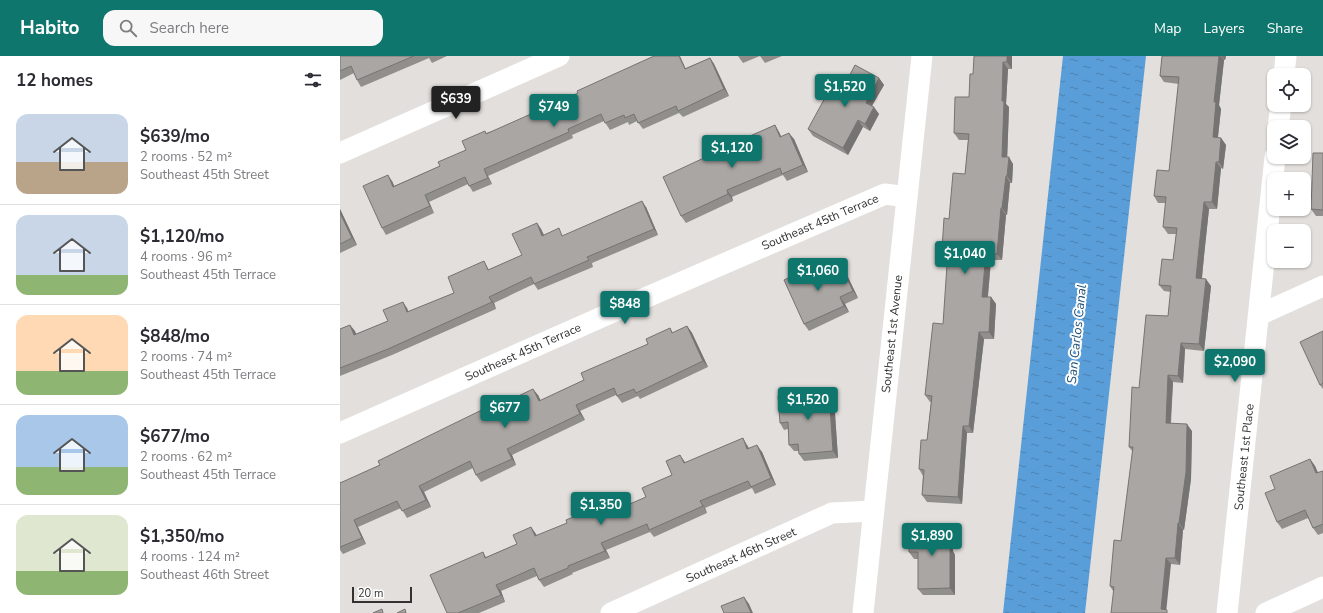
<!DOCTYPE html>
<html lang="en">
<head>
<meta charset="utf-8">
<style>
  :root { --surface:#fff; --page:#f7f7f7; --text:#2b2b33; --muted:#7c7c81; --line:#e1e1e2; --accent:#0f766e }
  body { margin:0; font-family:"Nunito Sans",sans-serif; background:var(--page); color:var(--text); height:100vh; display:flex; flex-direction:column; font-size:15px; white-space:nowrap }
  * { box-sizing:border-box; margin:0 }
  p { font-size:13px; color:var(--muted) }
  .icon { flex:none; width:22px; height:22px; fill:none; stroke:currentColor; stroke-width:2; stroke-linecap:round; stroke-linejoin:round }
  .map { position:relative; flex:1; overflow:hidden }
  .details { display:flex; flex-direction:column; background:var(--surface); width:340px }
  .details>* { flex:none }
  .controls { position:absolute; left:927px; top:12px; display:grid; gap:8px }
  .controls a { display:grid; place-items:center; width:44px; height:44px; border-radius:8px; background:var(--surface); box-shadow:0 1px 3px #0004; font-size:20px }
  .scale { position:absolute; left:12px; bottom:10px; width:60px; box-sizing:border-box; padding-left:4px; border:2px solid #333231; border-top:0; font-size:11px; line-height:14px; white-space:nowrap; color:#333231; -webkit-text-stroke:3px #fff; paint-order:stroke }
  .price { position:absolute; translate:-50% -34px; padding:0 9px; border-radius:4px; background:var(--accent); color:#fff; font-size:13px; line-height:26px; filter:drop-shadow(0 1px 2px #0008) }
  .price::after { content:''; position:absolute; left:50%; top:24px; width:12px; height:9px; margin-left:-6px; background:inherit; clip-path:polygon(0 0,100% 0,50% 100%) }
  .price.active { background:#222; color:#fff }
  ul { padding:0; list-style:none }
  li { display:flex; align-items:center; gap:12px; height:100px; padding:0 16px }
  li+li { border-top:1px solid var(--line) }
  li span { display:grid; place-items:center; flex:none; width:112px; height:80px; border-radius:12px; color:#555 }
  li>.icon { margin-inline-start:auto }
  span .icon { width:48px; height:48px; fill:#fffc; stroke-width:1 }
  li b { font-size:17px }
  h2 { display:flex; justify-content:space-between; align-items:center; height:48px; padding:0 16px; font-size:17px }
  header { display:flex; align-items:center; gap:24px; box-sizing:border-box; height:56px; padding:0 20px; background:var(--accent); color:#fff }
  header strong { font-size:19px }
  nav { display:flex; gap:22px; margin-inline-start:auto; font-size:14px }
  .search { width:280px; height:36px; background:var(--page); display:flex; align-items:center; gap:10px; box-sizing:border-box; padding:0 14px; border-radius:12px; color:var(--muted); font-size:15px }
  main { display:flex; flex:1; min-height:0 }
  .map>svg:first-child { display:block }
</style>
</head>
<body>
<header>
<strong>Habito</strong>
<div class="search"><svg class="icon" aria-label="search" viewBox="0 0 24 24"><circle cx="10" cy="10" r="6"/><path d="M15 15l6 6"/></svg>Search here</div>
<nav><a>Map</a><a>Layers</a><a>Share</a></nav>
</header>
<main>
<section class="details">
<h2>12 homes<svg class="icon" aria-label="filters" viewBox="0 0 24 24"><path d="M4 7h16M4 17h16"/><circle cx="9" cy="7" r="2"/><circle cx="15" cy="17" r="2"/></svg></h2>
<ul>
<li><span style="background:linear-gradient(#c9d6e8 60%,#b9a48a 0)"><svg class="icon" aria-label="home" viewBox="0 0 24 24"><path d="M3 11l9-7 9 7M6 9v11h12V9"/></svg></span><div><b>$639/mo</b><p>2 rooms · 52 m²</p><p>Southeast 45th Street</p></div></li>
<li><span style="background:linear-gradient(#c9d6e8 75%,#8fb573 0)"><svg class="icon" aria-label="home" viewBox="0 0 24 24"><path d="M3 11l9-7 9 7M6 9v11h12V9"/></svg></span><div><b>$1,120/mo</b><p>4 rooms · 96 m²</p><p>Southeast 45th Terrace</p></div></li>
<li><span style="background:linear-gradient(#ffd9b3 70%,#8fb573 0)"><svg class="icon" aria-label="home" viewBox="0 0 24 24"><path d="M3 11l9-7 9 7M6 9v11h12V9"/></svg></span><div><b>$848/mo</b><p>2 rooms · 74 m²</p><p>Southeast 45th Terrace</p></div></li>
<li><span style="background:linear-gradient(#a9c7e8 65%,#8fb573 0)"><svg class="icon" aria-label="home" viewBox="0 0 24 24"><path d="M3 11l9-7 9 7M6 9v11h12V9"/></svg></span><div><b>$677/mo</b><p>2 rooms · 62 m²</p><p>Southeast 45th Terrace</p></div></li>
<li><span style="background:linear-gradient(#dfe7d0 70%,#8fb573 0)"><svg class="icon" aria-label="home" viewBox="0 0 24 24"><path d="M3 11l9-7 9 7M6 9v11h12V9"/></svg></span><div><b>$1,350/mo</b><p>4 rooms · 124 m²</p><p>Southeast 46th Street</p></div></li>
</ul>
</section>
<div class="map">
<svg width="983" height="557" viewBox="0 0 983 557">
  <defs>
    <pattern id="water-ripples" width="26" height="14" patternUnits="userSpaceOnUse"><rect width="26" height="14" fill="#5a9ed9"/><path d="M2 4q2-2 4 0t4 0M15 11q2-2 4 0t4 0" fill="none" stroke="#4b81b1"/></pattern>
  </defs>
  <rect width="100%" height="100%" fill="#e2dfdc"/>
  <path fill="url(#water-ripples)" d="M723,0h83l-61,557h-82z"/>
  <g fill="none" stroke-linecap="round" stroke-linejoin="round">
    <path stroke="#fff" stroke-width="21" d="M944,19l2,-19
      M938,71l3,-22
      M0,97l219,-97
      M919,259l64,-29
      M0,377l298,-132 247,-107 22,3
      M271,557l221,-100 42,-2
      M523,557l59,-557
      M887,557l48,-456
      M926,557l57,-26"/>
  </g>
  <path fill="#918f8c" d="M0,0h107l-15,7 -3,-5 -68,29 -4,-7 -3,-7 -14,7z
    M398,0h22l-17,7z
    M420,0h22l-17,7z
    M672,0v13h-4l-2,35 3,3 -2,50 6,7 -1,19h-2l-3,32h-1l-4,45h-11l-3,37h3l5,7 -2,35h-10l-11,94h-6l-5,71 -35,-2 -5,-7 1,-19 -4,-7 8,-29 4,-38h-1l-5,-7 18,-71 5,-68h-1l-5,-7 7,-30 16,-45 3,-34h-9l-5,-7 15,-36 4,-23z
    M822,0h64l-1,4h-1l-5,45 2,4 -3,29h3l5,7 -3,24 -2,-1 -4,41h-8l-5,46 -2,24 9,7 -7,65 -19,-2 -2,34 -10,-1 -2,42 21,7 -1,48 -7,51h-1l-3,35 -9,-1 -58,27 -3,-5 11,-45 12,-89 -4,-5 10,-59 29,-72 3,-24 -7,-1 -5,-6 14,-25 3,-26h-8l-5,-7 3,-24h-8l-4,-7 15,-25 10,-87 -15,-2 -4,-6z
    M370,2l4,6 15,32 -46,21 -4,-4 -36,16 -6,-8 -8,4 -1,-3 -18,8 -6,-9 -32,14 1,3 -85,38 4,8 -19,8 -5,-8 -39,18 5,11 -48,22 -4,-7 10,-47 2,5 46,-20 26,-16 20,-17 200,-65z
    M539,22l5,7 -12,21 7,8 -9,17 -7,-4 -15,28 -35,-19 -5,-7 35,-41z
    M435,69l4,7 2,4 13,3 14,33 -21,9 -4,-6 -51,22 1,4 -47,22 -5,-7z
    M983,97v63h-7l-5,-7z
    M306,151l12,28 -66,28 1,4 -55,23 -4,-6 -40,19 2,6 -104,46 -52,21v-47l10,-4 6,9 32,-13 19,-13 1,4 46,-19 30,-32 5,9 33,-15 15,-32 4,6 3,6 20,1z
    M0,153l17,36 -17,8z
    M505,215l13,27 -13,6 4,8 -40,19 -5,-7 16,-51z
    M347,270l5,7 16,34 -68,32 -2,-3 -16,7 -6,-8 -36,16 5,9 -73,35 4,10 -35,17 -5,-7 -3,-7 -49,24 7,15 -24,11 -6,-10 -43,19 8,17 -23,10 -3,-4v-69l1,2 39,-18 110,-55 48,-15 3,6 43,-21 64,-36 22,-16 3,5z
    M983,275v58l-3,-4z
    M489,336l5,7 4,59 -34,3 -5,-7v-3h-5l-5,-6 -1,-16 -4,1 -4,-7z
    M407,389l2,3 13,4 14,33 -21,9 -3,-6 -47,20 2,5 -53,24 -4,-5 -44,18 4,8 -38,15 1,1 -29,13 -5,-7 -2,-4 -36,15 4,11 -26,11h-32l36,-61 3,5 31,-13 14,-17 6,9 73,-25 1,2 35,-16 39,-34z
    M970,403l5,7 3,7 5,-2v62l-5,2 -5,-7 -5,-10 -26,11 -5,-7 -2,-33z
    M608,472l4,7 1,16 2,4v40h-32l-5,-6v-30h-4l-5,-7z"/>
  <path fill="#767472" d="M339,0h1l9,20 -4,-7z
    M667,0h5v13l-5,-7z
    M879,0h2l3,4 -5,45 2,4 -4,35 -4,-7 1,-35z
    M882,0h4l-1,4z
    M370,2l4,6 15,32 -5,-7z
    M663,6l5,7 -2,35 3,3 -2,57 -5,-7v-56z
    M539,22l5,7 -14,24 -4,-6z
    M534,51l5,7 -9,17 -5,-7z
    M518,64l5,7 -15,28 -5,-7z
    M435,69l4,7 5,11 -4,-6z
    M449,77l5,6 14,33 -5,-7z
    M881,82l5,7 -3,24 -4,-7z
    M669,101l4,7 -1,19 -5,-7z
    M876,106l5,6 -4,41 -5,-7z
    M144,113l4,7 4,8 -4,-6z
    M48,119l4,6 6,13 -5,-7z
    M666,120l4,7 -3,32 -5,-7z
    M387,134l5,7 1,4 -5,-7z
    M85,139l4,7 5,11 -4,-7z
    M302,145l4,6 12,28 -4,-6z
    M864,146l5,7 -8,76 -5,-7z
    M661,152l5,7 -4,45 -5,-6z
    M0,153l17,36 -5,-7 -12,-25z
    M197,167l4,6 6,13 -5,-6z
    M646,197l5,7 -4,44 -5,-7z
    M500,208l5,7 13,27 -5,-7z
    M866,223l5,7 -7,65 -5,-7z
    M149,241l5,6 2,6 -4,-7z
    M500,241l5,7 4,8 -5,-6z
    M651,241l5,7 -2,35 -5,-7z
    M63,246l4,6 4,11 -4,-7z
    M10,269l5,6 4,10 -5,-6z
    M347,270l5,7 16,34 -5,-6z
    M639,276l5,7 -11,94 -4,-7z
    M841,287l4,6 -2,34 -5,-7z
    M828,319l5,7 -3,48 -4,-7z
    M193,333l5,6 6,13 -5,-7z
    M489,336l5,7 4,59 -5,-7z
    M236,349l4,6 5,9 -5,-6z
    M847,368l5,7 -1,48 -7,51 -5,-7z
    M623,370l4,7 -5,71 -4,-7z
    M403,382l4,7 5,11 -5,-7z
    M417,389l5,7 14,33 -5,-7z
    M167,393l5,6 4,10 -4,-6z
    M340,399l5,7 4,8 -5,-7z
    M970,403l5,7 6,14 -5,-7z
    M79,430l5,6 7,15 -5,-7z
    M360,445l5,7 2,5 -4,-7z
    M265,448l5,7 4,9 -5,-7z
    M14,464l4,7 8,17 -4,-6z
    M838,467l5,7 -3,35 -5,-7z
    M191,471l5,7 4,9 -5,-7z
    M608,472l4,7 1,16 2,4v40l-5,-7 -2,-40z
    M261,487l5,7 4,8 -5,-7z
    M826,502l5,6 -5,49 -5,-4z
    M156,529l5,6 4,11 -4,-7z
    M404,541l5,7 4,9h-2z"/>
  <path fill="#a9a6a3" stroke="#767472" d="M0,0h74l-57,24 -6,-14 -11,5z
    M314,0h25l6,13 25,-11 14,31 -46,22 -2,-5 -38,17 -4,-9 -9,4 -1,-3 -19,8 -4,-9 -33,15 1,3 -85,37 4,9 -19,8 -4,-9 -40,18 5,11 -48,22 -19,-42 25,-11 5,12 47,-21 -2,-4 28,-12 -4,-9 23,-10 1,3 92,-41 -1,-2z
    M634,0h33v6h-4l-1,39h2l-2,56h7l-2,19h-1l-4,32h-1l-4,46 -11,-1 -4,44h9l-2,35h-10l-10,94h-6l-5,71 -36,-2 2,-25 -5,-1 2,-29h6l5,-44 -7,-1 8,-72 10,1 5,-74 -6,-1 2,-31 5,1 4,-46 12,1 4,-40 -15,-1 1,-36h14l1,-23h3z
    M822,0h57l-5,46h2l-3,35 8,1 -2,24h-3l-4,40h-8l-5,46 -3,30 10,1 -7,65 -18,-1 -3,33 -10,-1 -2,48 21,1 -1,48 -7,51h-1l-3,35h-9l-5,51 6,1v3h-56l3,-26 -4,-1 4,-46 7,1 12,-94h-4l3,-60 7,1 7,-73 22,1 3,-30 -12,-1 3,-26 11,1 4,-32 -14,-1 3,-30 -12,-1 3,-26 12,1 10,-94 -19,-1z
    M515,9l24,13 -13,25 8,4 -9,17 -7,-4 -15,28 -35,-19 25,-46 10,5z
    M435,69l5,12 9,-4 14,32 -21,9 -2,-6 -53,22 1,4 -47,22 -18,-39 71,-33v-1z
    M973,97h10v57l-12,-1z
    M302,145l12,28 -67,28 2,3 -55,24 -3,-7 -42,20 3,5 -104,47 -48,19v-39l10,-4 4,10 34,-14 -5,-11 20,-8 4,10 47,-19 -6,-16 36,-16 4,9 34,-15 -10,-21 25,-11 5,13 17,-8 3,8z
    M0,157l12,25 -12,6z
    M500,208l13,27 -13,6 4,9 -40,18 -20,-44 31,-15 4,9z
    M347,270l16,35 -67,32 -2,-4 -17,7 -3,-8 -38,17 4,9 -73,35 5,10 -36,16 -6,-14 -51,25 7,14 -24,11 -5,-10 -43,19 8,18 -22,9v-64l40,-18 -2,-4 75,-37 35,-17 1,3 44,-21 6,12 45,-21 -3,-7 67,-29 -2,-5 24,-11 2,5z
    M983,275v52l-3,2 -20,-43z
    M489,336l4,59 -34,3 -1,-10 -9,1 -1,-23 -8,1 -2,-27z
    M403,382l4,11 10,-4 14,33 -20,9 -3,-6 -48,20 3,5 -54,24 -2,-6 -46,19 4,8 -37,15v2l-29,12 -5,-12 -38,17 5,10 -43,18h-11l-17,-38 53,-23 2,6 32,-14 -4,-9 18,-8 4,9 32,-13 -1,-3 39,-16 4,9 37,-16 -4,-9 30,-13 -6,-14 14,-6 4,8z
    M970,403l6,14 7,-2v53l-10,4 -8,-18 -28,12 -12,-29 10,-4 -5,-13z
    M569,472h39v20h2v40l-32,1v-37h-9z
    M404,541l7,16h-27l-3,-7z
    M42,553l1,4h-10z
    M65,553l1,4h-9z"/>
  <g text-anchor="middle" stroke-width="4" stroke-linejoin="round" paint-order="stroke">
    <g font-size="12" fill="#333231" stroke="#fff">
      <text transform="translate(480 166) rotate(-23)" y="4">Southeast 45th Terrace</text>
      <text transform="translate(552 278) rotate(-84)" y="4">Southeast 1st Avenue</text>
      <text transform="translate(183 296) rotate(-24)" y="4">Southeast 45th Terrace</text>
      <text transform="translate(904 401) rotate(-84)" y="4">Southeast 1st Place</text>
      <text transform="translate(401 499) rotate(-24)" y="4">Southeast 46th Street</text>
    </g>
    <g font-size="13" font-style="italic" fill="#1d4f76" stroke="#fff">
      <text transform="translate(736 278) rotate(-84)" y="5">San Carlos Canal</text>
    </g>
  </g>
</svg>
<div class="controls">
<a><svg class="icon" aria-label="locate" viewBox="0 0 24 24"><circle cx="12" cy="12" r="6"/><path d="M12 2v4M12 18v4M2 12h4M18 12h4"/></svg></a>
<a><svg class="icon" aria-label="layers" viewBox="0 0 24 24"><path d="M12 4l9 5-9 5-9-5zM3 14l9 5 9-5"/></svg></a>
<a>+</a>
<a>−</a>
</div>
<div class="scale">20 m</div>
<b class="price" style="left:505px;top:52px">$1,520</b>
<b class="price active" style="left:116px;top:64px">$639</b>
<b class="price" style="left:214px;top:72px">$749</b>
<b class="price" style="left:392px;top:113px">$1,120</b>
<b class="price" style="left:625px;top:219px">$1,040</b>
<b class="price" style="left:478px;top:236px">$1,060</b>
<b class="price" style="left:285px;top:269px">$848</b>
<b class="price" style="left:895px;top:327px">$2,090</b>
<b class="price" style="left:468px;top:365px">$1,520</b>
<b class="price" style="left:165px;top:373px">$677</b>
<b class="price" style="left:261px;top:470px">$1,350</b>
<b class="price" style="left:592px;top:501px">$1,890</b>
</div>
</main>
</body>
</html>
